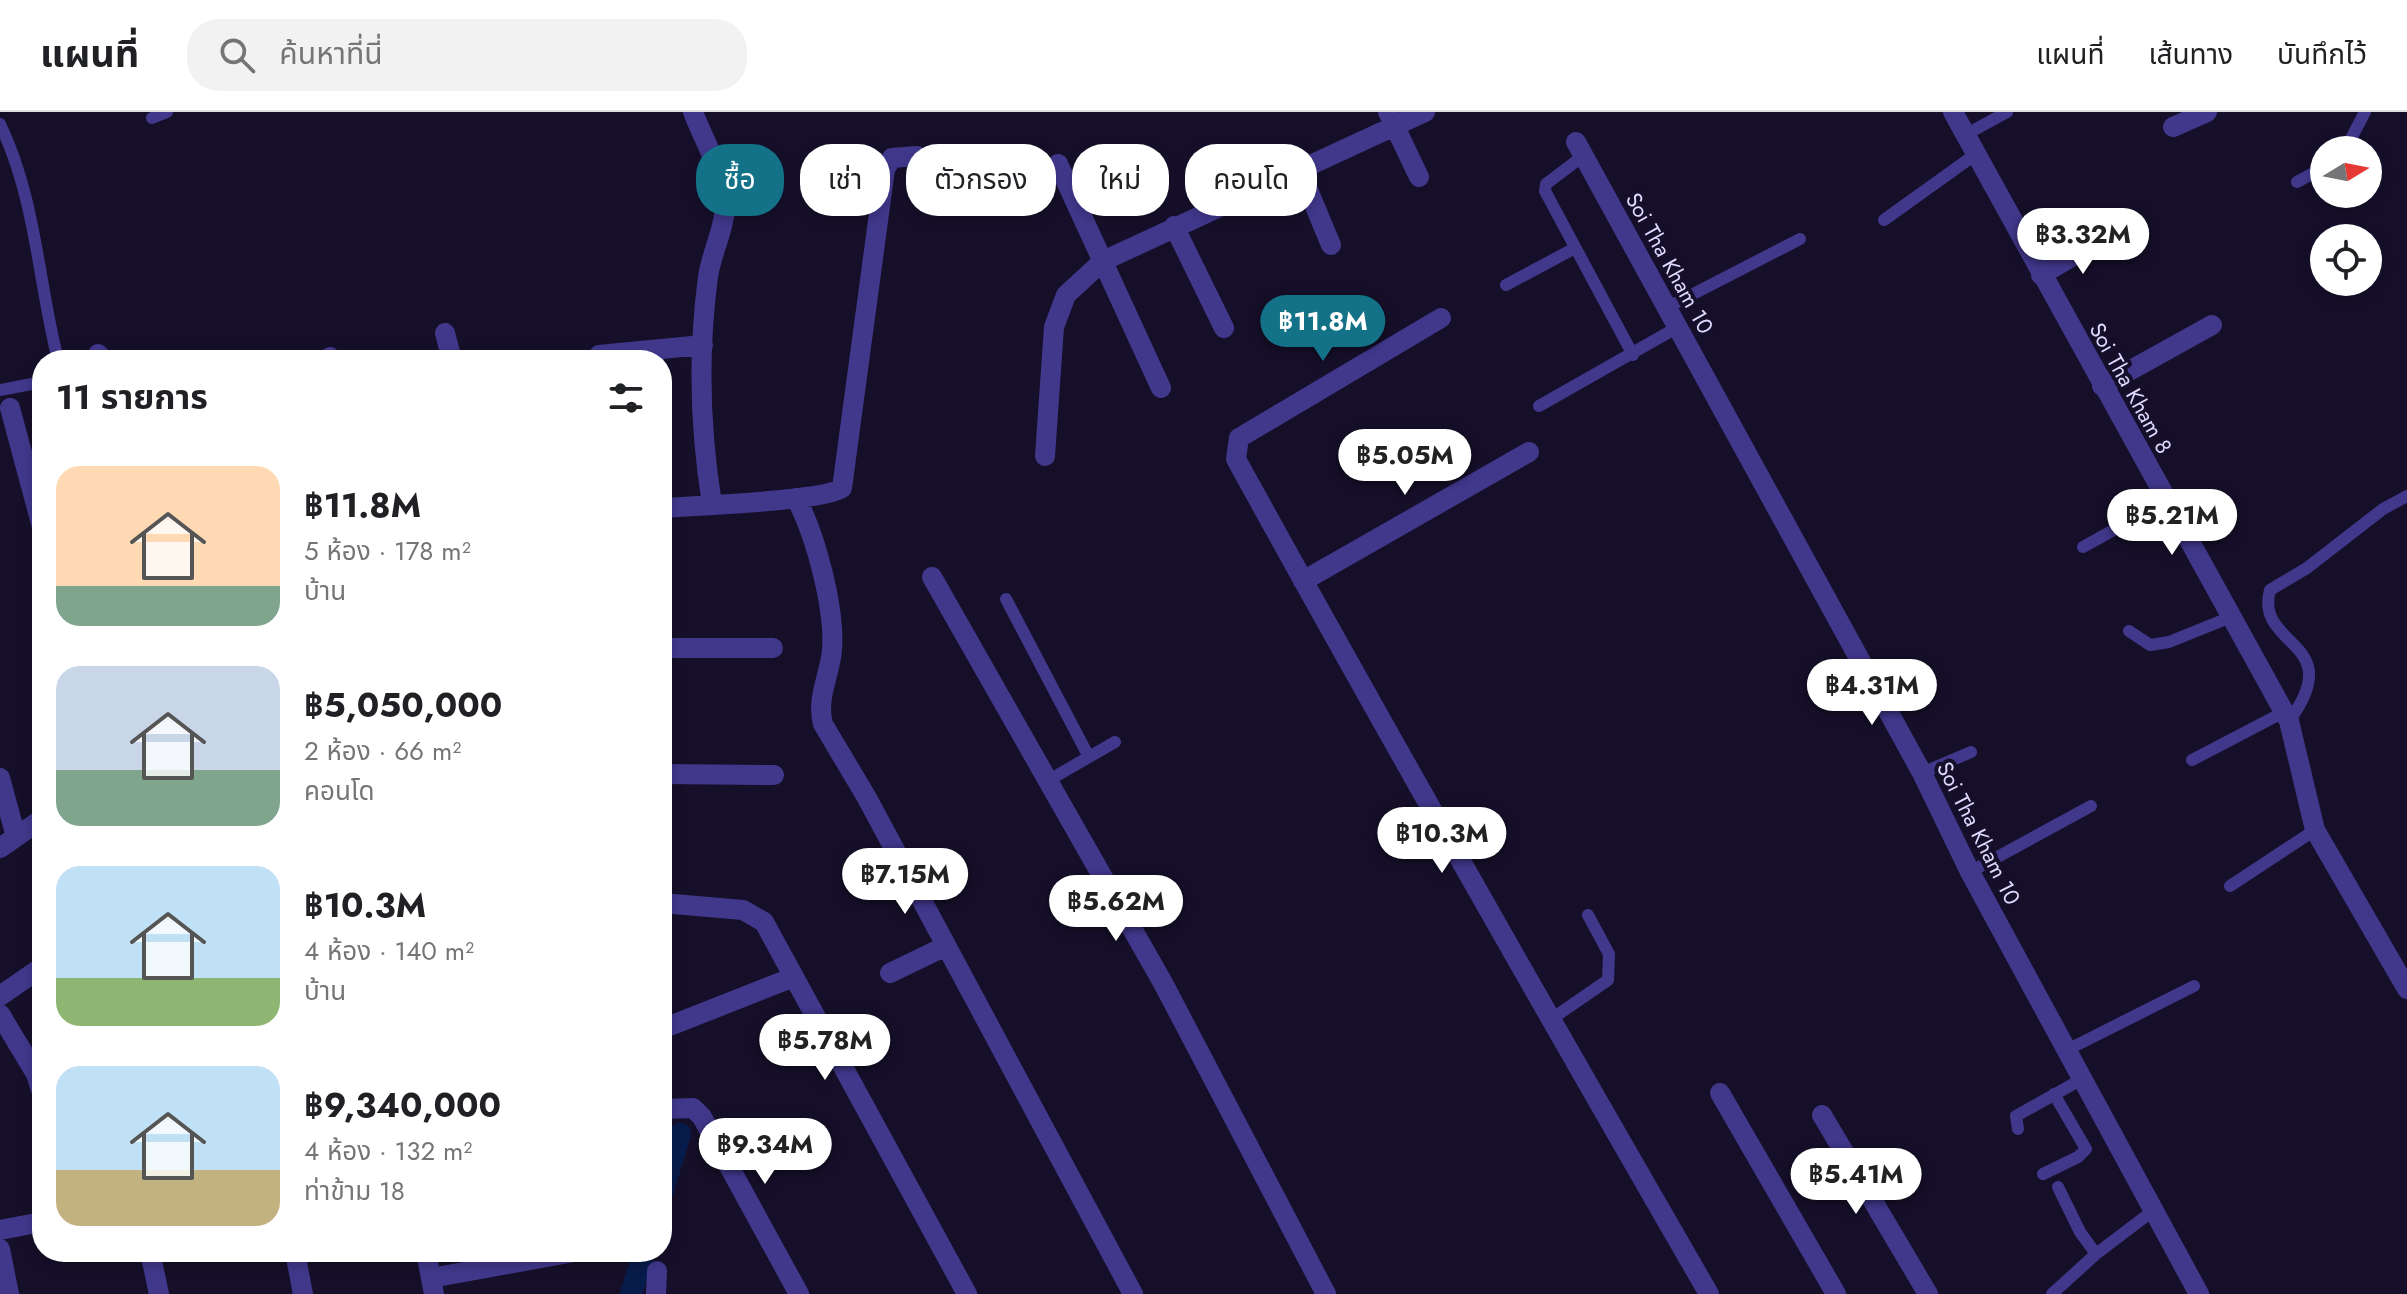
<!DOCTYPE html>
<html lang="th">
<head>
<meta charset="utf-8">
<style>
  :root { --surface:#fff; --page:#f2f2f2; --text:#202124; --muted:#757577; --line:#e0e0e0; --accent:#137287 }
  body { margin:0; font-family:Jost,"Noto Sans Thai",sans-serif; background:var(--page); color:var(--text); height:100vh; display:flex; flex-direction:column; font-size:30px; white-space:nowrap }
  * { box-sizing:border-box; margin:0 }
  p { font-size:26px; color:var(--muted) }
  .icon { flex:none; width:44px; height:44px; fill:none; stroke:currentColor; stroke-width:2; stroke-linecap:round; stroke-linejoin:round }
  .map { position:relative; flex:1; overflow:hidden }
  .panel { position:absolute; left:32px; top:238px; width:640px; height:912px; display:flex; flex-direction:column; background:var(--surface); border-radius:32px; box-shadow:0 4px 12px #0003 }
  .panel>* { flex:none }
  .banner { position:absolute; left:696px; top:32px; width:760px; height:72px; display:flex; gap:16px }
  .needle { width:52px; rotate:80deg }
  .fabs { position:absolute; left:2310px; top:24px; display:grid; gap:16px }
  .fabs a { display:grid; place-items:center; width:72px; height:72px; border-radius:50%; background:var(--surface); box-shadow:0 4px 12px #0003; font-size:40px }
  .price { position:absolute; translate:-50% -68px; padding:0 18px; border-radius:28px; background:#fff; color:#222; font-size:26px; line-height:52px; filter:drop-shadow(0 2px 4px #0008) }
  .price::after { content:''; position:absolute; left:50%; top:48px; width:24px; height:18px; margin-left:-12px; background:inherit; clip-path:polygon(0 0,100% 0,50% 100%) }
  .price.active { background:var(--accent); color:#fff }
  ul { padding:0; list-style:none }
  li { display:flex; align-items:center; gap:24px; height:200px; padding:0 24px }
  li span { display:grid; place-items:center; flex:none; width:224px; height:160px; border-radius:24px; color:#555 }
  li>.icon { margin-inline-start:auto }
  span .icon { width:96px; height:96px; fill:#fffc; stroke-width:1 }
  li b { font-size:34px }
  h2 { display:flex; justify-content:space-between; align-items:center; height:96px; padding:0 24px; font-size:34px }
  .pill { padding:0 28px; border-radius:32px; background:var(--surface); box-shadow:0 4px 12px #0003; font-size:28px; line-height:72px }
  .pill.active { background:var(--accent); color:#fff }
  header { display:flex; align-items:center; gap:48px; box-sizing:border-box; height:112px; padding:0 40px; background:var(--surface); border-bottom:2px solid var(--line) }
  header strong { font-size:38px }
  nav { display:flex; gap:44px; margin-inline-start:auto; font-size:28px }
  .search { width:560px; height:72px; background:var(--page); display:flex; align-items:center; gap:20px; box-sizing:border-box; padding:0 28px; border-radius:32px; color:var(--muted); font-size:30px }
  .map>svg:first-child { display:block }
</style>
</head>
<body>
<header>
<strong>แผนที่</strong>
<div class="search"><svg class="icon" aria-label="search" viewBox="0 0 24 24"><circle cx="10" cy="10" r="6"/><path d="M15 15l6 6"/></svg>ค้นหาที่นี่</div>
<nav><a>แผนที่</a><a>เส้นทาง</a><a>บันทึกไว้</a></nav>
</header>
<div class="map">
<svg width="2407" height="1182" viewBox="0 0 2407 1182">
  <rect width="100%" height="100%" fill="#160f2a"/>
  <g fill="none" stroke-linecap="round" stroke-linejoin="round">
    <path stroke="#081c4b" stroke-width="22" d="M662,1081l18,-59
      M631,1182l13,-42"/>
    <path stroke="#41388c" stroke-width="12" d="M152,6l15,-6
      M0,12c36,75 38,157 58,236
      M1965,23l42,-23
      M2345,38l20,-38
      M1583,44l-37,28 -1,7 88,164
      M2297,70l27,-15
      M1884,108l92,-66
      M1506,173l69,-37
      M1668,195l132,-68
      M0,278l42,-8
      M1539,294l139,-79
      M2083,435l83,-46
      M1006,487l83,158
      M2129,519l21,14 19,-3 62,-25
      M2289,609c60,-81 -35,-73 -19,-131l37,-22 76,-59 24,-13
      M2192,648l92,-48
      M1922,661l49,-21
      M1049,668l66,-38
      M1970,760l121,-66
      M2230,774l85,-56
      M1553,906l55,-38 1,-26 -21,-39
      M2069,937l125,-63
      M2018,1017l-2,-13 66,-37
      M2043,1062l35,-17 8,-8 -32,-55
      M2058,1075l22,45 16,22 58,-44
      M2052,1182l44,-40"/>
    <path stroke="#41388c" stroke-width="20" d="M693,0c11,29 31,61 32,93 0,23 -14,49 -17,72 -10,75 -8,153 4,227
      M1388,0l31,65
      M1953,0l336,609 26,109 92,159
      M2173,15l34,-15
      M1576,30l346,631 48,99 229,422
      M1058,52l103,224
      M1299,56l32,77
      M1174,114l50,102
      M2041,163l61,-36
      M1441,206l-202,120 -3,21c154,280 313,558 473,835
      M445,221l7,27
      M98,242l6,6
      M599,243l104,-10
      M330,245l1,3
      M2102,274l110,-61
      M10,296l32,119
      M1045,344l9,-129 12,-32 37,-34 322,-149
      M796,386c20,38 39,110 36,152 -2,25 -16,48 -9,74l44,74 266,496
      M662,396c30,-2 163,-7 180,-20l43,-319 7,-11 25,-2
      M932,465l231,406 163,311
      M1303,469l226,-129
      M662,536h111
      M662,662l112,1
      M0,666l16,59
      M0,736l42,-29
      M662,791l81,7 21,12 203,372
      M890,861l56,-27
      M0,884l42,-29
      M0,902l36,60 6,19
      M662,917l132,-52
      M1720,981l116,201
      M662,997l31,-1 9,9 97,177
      M1822,1003l106,179
      M0,1118l42,-8
      M0,1137l9,45
      M150,1140l9,42
      M295,1140l8,42
      M426,1140l8,42
      M431,1166l143,-26
      M656,1182l1,-23"/>
  </g>
  <g text-anchor="middle" stroke-width="8" stroke-linejoin="round" paint-order="stroke">
    <g font-size="22" fill="#dfd8ff" stroke="#160f2a">
      <text transform="translate(1670 151) rotate(61)" y="8">Soi Tha Kham 10</text>
      <text transform="translate(2131 276) rotate(61)" y="8">Soi Tha Kham 8</text>
      <text transform="translate(1979 721) rotate(63)" y="8">Soi Tha Kham 10</text>
    </g>
  </g>
</svg>
<div class="fabs">
<a><svg class="needle" viewBox="-14 -14 28 28"><path d="M0-13l5 13h-10z" fill="#e53935"/><path d="M0 13l5-13h-10z" fill="#757577"/></svg></a>
<a><svg class="icon" aria-label="locate" viewBox="0 0 24 24"><circle cx="12" cy="12" r="6"/><path d="M12 2v4M12 18v4M2 12h4M18 12h4"/></svg></a>
</div>
<b class="price" style="left:2083px;top:164px">฿3.32M</b>
<b class="price active" style="left:1323px;top:251px">฿11.8M</b>
<b class="price" style="left:1405px;top:385px">฿5.05M</b>
<b class="price" style="left:2172px;top:445px">฿5.21M</b>
<b class="price" style="left:1872px;top:615px">฿4.31M</b>
<b class="price" style="left:1442px;top:763px">฿10.3M</b>
<b class="price" style="left:905px;top:804px">฿7.15M</b>
<b class="price" style="left:1116px;top:831px">฿5.62M</b>
<b class="price" style="left:825px;top:970px">฿5.78M</b>
<b class="price" style="left:765px;top:1074px">฿9.34M</b>
<b class="price" style="left:1856px;top:1104px">฿5.41M</b>
<div class="banner">
<a class="pill active">ซื้อ</a>
<a class="pill">เช่า</a>
<a class="pill">ตัวกรอง</a>
<a class="pill">ใหม่</a>
<a class="pill">คอนโด</a>
</div>
<section class="panel">
<h2>11 รายการ<svg class="icon" aria-label="filters" viewBox="0 0 24 24"><path d="M4 7h16M4 17h16"/><circle cx="9" cy="7" r="2"/><circle cx="15" cy="17" r="2"/></svg></h2>
<ul>
<li><span style="background:linear-gradient(#ffd9b3 75%,#7fa58c 0)"><svg class="icon" aria-label="home" viewBox="0 0 24 24"><path d="M3 11l9-7 9 7M6 9v11h12V9"/></svg></span><div><b>฿11.8M</b><p>5 ห้อง · 178 m²</p><p>บ้าน</p></div></li>
<li><span style="background:linear-gradient(#c9d6e8 65%,#7fa58c 0)"><svg class="icon" aria-label="home" viewBox="0 0 24 24"><path d="M3 11l9-7 9 7M6 9v11h12V9"/></svg></span><div><b>฿5,050,000</b><p>2 ห้อง · 66 m²</p><p>คอนโด</p></div></li>
<li><span style="background:linear-gradient(#bfe0f5 70%,#8fb573 0)"><svg class="icon" aria-label="home" viewBox="0 0 24 24"><path d="M3 11l9-7 9 7M6 9v11h12V9"/></svg></span><div><b>฿10.3M</b><p>4 ห้อง · 140 m²</p><p>บ้าน</p></div></li>
<li><span style="background:linear-gradient(#bfe0f5 65%,#c2b280 0)"><svg class="icon" aria-label="home" viewBox="0 0 24 24"><path d="M3 11l9-7 9 7M6 9v11h12V9"/></svg></span><div><b>฿9,340,000</b><p>4 ห้อง · 132 m²</p><p>ท่าข้าม 18</p></div></li>
</ul>
</section>
</div>
</body>
</html>
